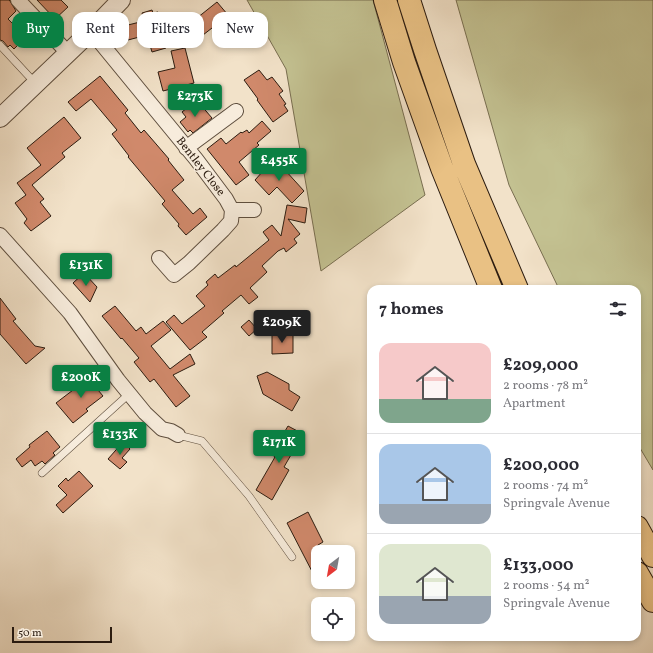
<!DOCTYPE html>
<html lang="en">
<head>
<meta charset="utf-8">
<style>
  :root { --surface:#fff; --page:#f2f2f3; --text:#2b2b33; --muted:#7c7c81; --line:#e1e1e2; --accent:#0b8043 }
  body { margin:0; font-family:Vollkorn,serif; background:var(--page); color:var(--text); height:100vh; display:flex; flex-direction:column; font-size:15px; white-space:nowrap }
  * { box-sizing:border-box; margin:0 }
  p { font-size:13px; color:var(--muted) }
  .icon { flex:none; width:22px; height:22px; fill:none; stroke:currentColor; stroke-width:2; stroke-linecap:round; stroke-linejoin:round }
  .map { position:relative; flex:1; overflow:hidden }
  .sheet { position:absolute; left:367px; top:285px; width:274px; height:356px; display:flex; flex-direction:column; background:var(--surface); border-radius:12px; box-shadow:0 2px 6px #0003 }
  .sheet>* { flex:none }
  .guide { position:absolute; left:12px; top:12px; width:295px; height:36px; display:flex; gap:8px }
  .needle { width:26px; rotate:211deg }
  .buttons { position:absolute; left:311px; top:545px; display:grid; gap:8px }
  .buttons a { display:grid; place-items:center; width:44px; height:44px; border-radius:8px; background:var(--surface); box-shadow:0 2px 6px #0003; font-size:20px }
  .scale { position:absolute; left:12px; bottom:10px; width:100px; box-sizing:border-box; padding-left:4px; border:2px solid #2c1c10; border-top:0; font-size:11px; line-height:14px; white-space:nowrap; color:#2c1c10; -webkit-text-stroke:3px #f7ecdc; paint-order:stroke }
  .price { position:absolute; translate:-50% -34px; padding:0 9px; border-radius:4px; background:var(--accent); color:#fff; font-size:13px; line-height:26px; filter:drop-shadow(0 1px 2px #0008) }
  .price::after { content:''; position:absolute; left:50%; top:24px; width:12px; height:9px; margin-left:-6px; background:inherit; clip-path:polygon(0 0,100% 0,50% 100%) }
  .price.selected { background:#222; color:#fff }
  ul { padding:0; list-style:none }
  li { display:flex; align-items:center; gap:12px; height:100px; padding:0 12px }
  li+li { border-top:1px solid var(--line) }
  li span { display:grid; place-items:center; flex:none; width:112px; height:80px; border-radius:12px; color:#555 }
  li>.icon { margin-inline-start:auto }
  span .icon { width:48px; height:48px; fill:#fffc; stroke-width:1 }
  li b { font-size:17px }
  h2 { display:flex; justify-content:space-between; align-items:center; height:48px; padding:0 12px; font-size:17px }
  .tag { padding:0 14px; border-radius:12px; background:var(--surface); box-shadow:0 2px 6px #0003; font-size:14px; line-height:36px }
  .tag.selected { background:var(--accent); color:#fff }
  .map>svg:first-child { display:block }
</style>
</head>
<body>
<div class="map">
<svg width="653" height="653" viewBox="0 0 653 653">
  <rect width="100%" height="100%" fill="#f2e2c9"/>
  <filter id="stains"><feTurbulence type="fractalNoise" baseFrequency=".005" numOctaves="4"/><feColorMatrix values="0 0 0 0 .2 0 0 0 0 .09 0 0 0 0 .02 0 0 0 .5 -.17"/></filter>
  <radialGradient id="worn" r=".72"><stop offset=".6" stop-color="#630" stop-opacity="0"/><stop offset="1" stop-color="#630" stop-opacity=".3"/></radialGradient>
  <path fill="#c3c191" stroke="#786e50" d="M247,0h126l52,195 -104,76 -35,-202z
    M456,0h197v470l-16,-27v-154h-78l-50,-104z"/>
  <path fill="#d0896b" stroke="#2c1c10" d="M0,0h9l1,1 6,10 -8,8 18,18 -12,12 -4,-4 -2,2 -5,-6 -3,-1z
    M37,0h24l7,7 -13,12z
    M217,2l11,13 -3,3v8l-4,3 -9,-1 -9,7 -11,-13z
    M152,10l1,3 5,-1 8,36 -14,4 -5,-17 -19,5 -4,-14 20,-5 -2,-8z
    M185,48l9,35 -31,8 -5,-19 17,-4 -4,-17z
    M259,70l8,10 5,-3 11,14 -4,3 7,10 -2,1 4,6 -15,11 -16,-22 1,-1 -14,-19z
    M100,76l28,34 -3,3 16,20 3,-3 25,29 -1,1 16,20 -12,10 21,24 7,-6 7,9 -21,18 -8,-9 1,-2 -17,-20 3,-3 -37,-44 1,-1 -17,-22 5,-4 -26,-31 -15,12 -8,-9z
    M193,103l3,4 4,-3 12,14 -19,15 -3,-3 -2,2 -8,-10 6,-5 -4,-5z
    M64,117l17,21 -19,15 3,4 -33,28 12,14 -4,3 11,14 -20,15 -7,-8 3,-4 -12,-16 11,-8 -9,-12 24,-18 -14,-17z
    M262,121l9,10 -14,12 2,2 -20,17 10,13 -13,10 -29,-36 14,-11 5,6 15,-12 1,1 5,-3 2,3z
    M272,161l2,3 1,-1 9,9 1,-2 19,21 -12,12 -15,-16 -8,8 -14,-15z
    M287,205l20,3 -2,15 -17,-4 12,15 -6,5 3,4 -11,9 -2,-4 -6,3 -16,15 5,6 -17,16 8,9 -9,7 -8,-9 -19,16 2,2 -22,19 5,5 -17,13 -24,-28 8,-7 8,9 23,-18 -9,-10 12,-11 -2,-3 9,-8 3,4 17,-13 1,2 33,-27 -6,-8 9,-7 9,11z
    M84,273l13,14 -7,15 -17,-19z
    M0,298l16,21 -3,2 22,25 10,2 -19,16 -26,-30z
    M115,306l21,25 5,-4 5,7 17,-13 8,9 -20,16 19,23 20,-15 5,10 -22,11 17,21 -14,11 -22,-28 -4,3 -16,-20 5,-4 -17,-20 -1,1 -19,-23z
    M249,320l8,9 -8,7 -8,-9z
    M272,335h21v18l-21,1z
    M267,372l22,12v6l11,7 -8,14 -29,-17 -6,-18z
    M94,374l10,12 -6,4 5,6 -17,13 2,2 -15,12 -17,-20z
    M288,426l15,8 -19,33 5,3 -17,30 -16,-10 19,-33h-1l4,-7 -3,-2z
    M47,431l13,16 -7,6 2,2 -10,9 -3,-3 -7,5 -4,-6 -9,7 -6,-8 14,-12 -1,-2z
    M123,442l7,7 -8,9 5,4 -7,7 -12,-10z
    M79,471l14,15 -30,27 -7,-8 11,-10 -9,-9 8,-8 2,3z
    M308,512l15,30 -5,3v38l-31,-60z"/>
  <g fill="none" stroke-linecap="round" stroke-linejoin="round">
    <defs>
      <path id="service" d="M0,45l36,39
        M178,435l24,6 47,55 43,61
        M42,473l87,-79"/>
      <path id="minor" d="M18,0l50,53
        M91,31l105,128 30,40 6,11 -1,11 -8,9 -34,33 -15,12 -15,-17
        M186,148l50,-37
        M232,210h22
        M0,235l70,78 48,67 27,33 17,16 9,2 7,4"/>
      <path id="tertiary" d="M0,118l91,-87 30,-31"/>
      <path id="trunk" d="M385,0l19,62 38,106 49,121
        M409,0l16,50 39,114 53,125
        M637,527l16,29
        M637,573l16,28"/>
    </defs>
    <use href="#service" stroke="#5e4e3e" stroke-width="8"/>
    <use href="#minor" stroke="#5e4e3e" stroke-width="16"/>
    <use href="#tertiary" stroke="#5e4e3e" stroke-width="20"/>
    <use href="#trunk" stroke="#2c1c10" stroke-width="24"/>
    <use href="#service" stroke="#f7ecdc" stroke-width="7"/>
    <use href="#minor" stroke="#f7ecdc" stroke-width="14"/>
    <use href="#tertiary" stroke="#f7ecdc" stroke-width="18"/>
    <use href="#trunk" stroke="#e9c184" stroke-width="22"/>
  </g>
  <g text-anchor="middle" stroke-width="3" stroke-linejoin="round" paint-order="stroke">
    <g font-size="12" fill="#2c1c10" stroke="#f7ecdc">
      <text transform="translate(201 166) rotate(52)" y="4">Bentley Close</text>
    </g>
  </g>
  <rect width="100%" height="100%" filter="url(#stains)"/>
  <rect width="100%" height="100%" fill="url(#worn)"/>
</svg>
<div class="buttons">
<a><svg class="needle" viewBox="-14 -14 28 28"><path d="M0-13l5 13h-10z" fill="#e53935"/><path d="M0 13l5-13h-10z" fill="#7c7c81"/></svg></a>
<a><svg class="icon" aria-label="locate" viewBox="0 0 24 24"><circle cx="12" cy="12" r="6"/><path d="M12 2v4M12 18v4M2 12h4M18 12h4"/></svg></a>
</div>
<div class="scale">50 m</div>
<b class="price" style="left:195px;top:118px">£273K</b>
<b class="price" style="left:279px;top:182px">£455K</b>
<b class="price" style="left:86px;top:287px">£131K</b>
<b class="price selected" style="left:282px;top:344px">£209K</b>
<b class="price" style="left:81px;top:399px">£200K</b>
<b class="price" style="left:120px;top:456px">£133K</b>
<b class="price" style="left:279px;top:464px">£171K</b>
<div class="guide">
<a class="tag selected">Buy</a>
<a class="tag">Rent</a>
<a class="tag">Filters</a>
<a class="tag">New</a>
</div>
<section class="sheet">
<h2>7 homes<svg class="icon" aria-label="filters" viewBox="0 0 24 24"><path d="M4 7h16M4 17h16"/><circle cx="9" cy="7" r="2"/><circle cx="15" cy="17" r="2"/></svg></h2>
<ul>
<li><span style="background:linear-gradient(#f6c9c9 70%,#7fa58c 0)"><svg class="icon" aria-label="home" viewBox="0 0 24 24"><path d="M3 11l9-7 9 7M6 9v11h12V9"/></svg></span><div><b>£209,000</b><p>2 rooms · 78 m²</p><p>Apartment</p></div></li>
<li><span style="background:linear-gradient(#a9c7e8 75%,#9aa5b1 0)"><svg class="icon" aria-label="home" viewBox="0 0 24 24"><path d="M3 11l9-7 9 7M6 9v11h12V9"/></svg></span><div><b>£200,000</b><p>2 rooms · 74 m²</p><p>Springvale Avenue</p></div></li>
<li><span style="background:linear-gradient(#dfe7d0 65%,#9aa5b1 0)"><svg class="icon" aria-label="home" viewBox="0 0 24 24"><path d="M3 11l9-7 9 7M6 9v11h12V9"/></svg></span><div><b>£133,000</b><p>2 rooms · 54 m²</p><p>Springvale Avenue</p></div></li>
</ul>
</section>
</div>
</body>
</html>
